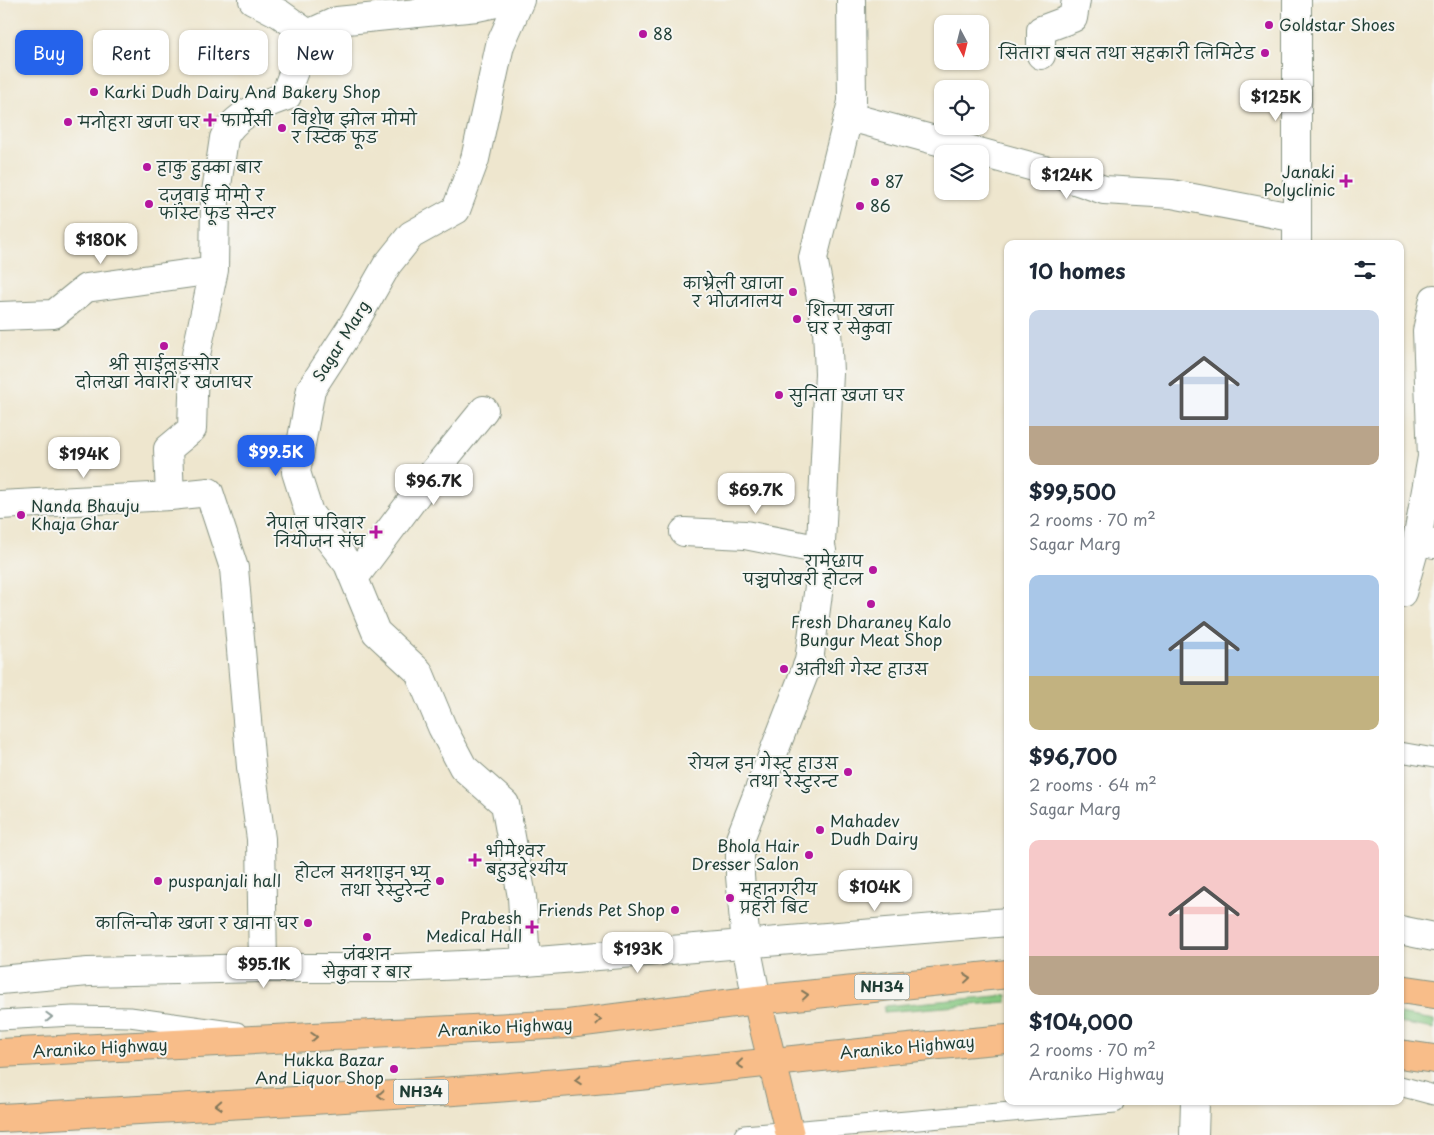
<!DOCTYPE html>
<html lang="en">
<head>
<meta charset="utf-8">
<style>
  :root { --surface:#fff; --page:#f2f2f3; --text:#1f2937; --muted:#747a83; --accent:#2563eb }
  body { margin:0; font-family:"Playpen Sans","Playpen Sans Deva",sans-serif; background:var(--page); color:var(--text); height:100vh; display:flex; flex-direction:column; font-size:19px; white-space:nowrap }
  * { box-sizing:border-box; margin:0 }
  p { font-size:16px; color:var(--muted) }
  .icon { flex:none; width:28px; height:28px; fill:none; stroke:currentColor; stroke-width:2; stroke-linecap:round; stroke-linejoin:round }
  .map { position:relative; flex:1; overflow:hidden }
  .sheet { position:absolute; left:1004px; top:240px; width:400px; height:865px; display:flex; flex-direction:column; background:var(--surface); border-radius:10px; box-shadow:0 1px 4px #0004 }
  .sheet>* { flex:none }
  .hud { position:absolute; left:15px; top:30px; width:475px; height:45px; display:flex; gap:10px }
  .needle { width:32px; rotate:173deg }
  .tools { position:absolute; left:934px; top:15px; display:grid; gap:10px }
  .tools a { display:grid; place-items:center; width:55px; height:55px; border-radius:10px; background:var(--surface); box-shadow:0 1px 4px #0004; font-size:25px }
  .price { position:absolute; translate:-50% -42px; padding:0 11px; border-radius:10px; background:#fff; color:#222; font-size:16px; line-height:32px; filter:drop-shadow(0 1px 2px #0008) }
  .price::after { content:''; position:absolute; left:50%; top:30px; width:15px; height:11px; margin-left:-8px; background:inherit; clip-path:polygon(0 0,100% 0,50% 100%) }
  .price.selected { background:var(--accent); color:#fff }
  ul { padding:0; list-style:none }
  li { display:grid; align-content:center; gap:10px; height:265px; padding:0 25px }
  li span { display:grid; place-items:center; height:155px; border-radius:10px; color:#555 }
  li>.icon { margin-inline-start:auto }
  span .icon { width:90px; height:90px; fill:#fffc; stroke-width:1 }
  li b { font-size:21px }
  h2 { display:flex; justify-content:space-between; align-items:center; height:60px; padding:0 25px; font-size:21px }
  .tag { padding:0 18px; border-radius:10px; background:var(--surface); box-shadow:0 1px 4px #0004; font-size:18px; line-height:45px }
  .tag.selected { background:var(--accent); color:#fff }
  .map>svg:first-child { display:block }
</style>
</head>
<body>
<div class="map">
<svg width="1434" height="1135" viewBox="0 0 1434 1135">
  <rect width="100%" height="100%" fill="#f6f6f2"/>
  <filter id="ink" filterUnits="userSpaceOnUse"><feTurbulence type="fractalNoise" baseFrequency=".02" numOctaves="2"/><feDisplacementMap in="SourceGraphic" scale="10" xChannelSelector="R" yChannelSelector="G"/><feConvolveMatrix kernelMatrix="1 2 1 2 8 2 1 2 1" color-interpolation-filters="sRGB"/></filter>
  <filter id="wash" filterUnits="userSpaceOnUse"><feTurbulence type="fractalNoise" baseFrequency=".0096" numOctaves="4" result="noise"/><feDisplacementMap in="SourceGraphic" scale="20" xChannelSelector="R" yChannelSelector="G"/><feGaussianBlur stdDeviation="1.12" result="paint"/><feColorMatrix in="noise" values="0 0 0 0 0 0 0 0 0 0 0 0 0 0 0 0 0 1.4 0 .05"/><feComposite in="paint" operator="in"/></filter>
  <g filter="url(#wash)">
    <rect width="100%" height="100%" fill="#eee6ce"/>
    <path fill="#85c67f" stroke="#52825a" d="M1007,995v7l-123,10v-6z
      M1400,1014l34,6v9l-34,-6z"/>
  </g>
  <g filter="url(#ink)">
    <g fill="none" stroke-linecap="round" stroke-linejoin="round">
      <defs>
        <path id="service" d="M1400,752l34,6
          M0,1020l73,-4 57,1 107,15
          M1400,1086l34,9
          M744,1135l371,-32"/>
        <path id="minor" d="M253,0l27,14 28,20 29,-13 140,-14 33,-7
          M520,0l-20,45 -25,114 -19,51 -45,25 -24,30 -33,58 -43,66 -15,83 13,41 39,51 28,68 43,40 23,55 21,40 42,37 17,93 4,65
          M1041,55v-25l32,-12 3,-18
          M850,117l202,55 52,18 68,4 125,24
          M1297,244v-244
          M0,316l54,-2 32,-26 128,-18
          M0,505l170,-9
          M684,532l61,3 77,15
          M1417,540l15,-83 -5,-126 7,-32
          M354,578l78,-104 52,-64
          M1400,593h2l15,-53 17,4
          M1400,930l34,7
          M263,968l-2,-129 -10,-72 -17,-199 -25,-76 -39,4 -2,-47 24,-20 2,-65 20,-94 1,-71 9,-61c9,-23 42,-35 63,-42l2,-12 19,-50
          M0,980l88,-8 175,-4h135l128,-6 482,-40
          M757,1000l-11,-55 -6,-69v-37l69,-178 10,-75 10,-213 -2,-44 -14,-71 39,-156 -1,-102
          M1194,1135l1,-34"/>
        <path id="primary" d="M757,1000l33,135"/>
        <path id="trunk" d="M1400,989l34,5
          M0,1053l568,-29 189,-24 251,-26
          M1400,1054l34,5
          M0,1118c213,-13 426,-22 639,-42 123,-12 245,-27 369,-37"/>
      </defs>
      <use href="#service" stroke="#869281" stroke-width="21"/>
      <use href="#minor" stroke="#869281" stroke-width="30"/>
      <use href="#primary" stroke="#869281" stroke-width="30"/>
      <use href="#trunk" stroke="#869281" stroke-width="30"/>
      <use href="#service" stroke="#fff" stroke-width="19"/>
      <use href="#minor" stroke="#fff" stroke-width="28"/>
      <use href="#primary" stroke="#f8bd89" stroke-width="28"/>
      <use href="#trunk" stroke="#f8bd89" stroke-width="28"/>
    </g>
    <defs><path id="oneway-chevron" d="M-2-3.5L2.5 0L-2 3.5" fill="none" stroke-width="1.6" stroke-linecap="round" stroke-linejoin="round" transform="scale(1.25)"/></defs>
    <g stroke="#81775a">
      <use href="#oneway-chevron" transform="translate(967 978) rotate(-6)"/>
      <use href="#oneway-chevron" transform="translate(805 995) rotate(-6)"/>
      <use href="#oneway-chevron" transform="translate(598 1020) rotate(-7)"/>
      <use href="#oneway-chevron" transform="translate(314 1037) rotate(-3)"/>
      <use href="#oneway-chevron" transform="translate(740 1064) rotate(174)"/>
      <use href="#oneway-chevron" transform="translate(578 1080) rotate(176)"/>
      <use href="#oneway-chevron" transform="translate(381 1095) rotate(177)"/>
      <use href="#oneway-chevron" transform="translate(219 1105) rotate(177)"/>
    </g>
    <use stroke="#8f9e9a" href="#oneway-chevron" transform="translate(49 1017) rotate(-2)"/>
  </g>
  <g fill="#b5179e" stroke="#f6f6f2" stroke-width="2">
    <circle cx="1269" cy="25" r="5"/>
    <circle cx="643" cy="34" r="5"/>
    <circle cx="1265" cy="53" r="5"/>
    <circle cx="94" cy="92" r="5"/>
    <path d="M207.5 112.5h5v5h5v5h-5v5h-5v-5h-5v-5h5z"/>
    <circle cx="68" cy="122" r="5"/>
    <circle cx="282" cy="128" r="5"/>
    <circle cx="147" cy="167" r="5"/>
    <path d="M1343.5 173.5h5v5h5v5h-5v5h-5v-5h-5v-5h5z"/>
    <circle cx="875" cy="182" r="5"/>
    <circle cx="149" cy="204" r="5"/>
    <circle cx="860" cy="206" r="5"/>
    <circle cx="793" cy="292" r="5"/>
    <circle cx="797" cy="319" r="5"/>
    <circle cx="164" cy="346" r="5"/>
    <circle cx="779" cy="395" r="5"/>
    <circle cx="21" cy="515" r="5"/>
    <path d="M373.5 524.5h5v5h5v5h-5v5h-5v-5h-5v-5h5z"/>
    <circle cx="873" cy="570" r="5"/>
    <circle cx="871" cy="604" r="5"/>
    <circle cx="784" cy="669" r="5"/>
    <circle cx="848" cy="772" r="5"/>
    <circle cx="820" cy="830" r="5"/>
    <circle cx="809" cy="855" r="5"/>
    <path d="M472.5 852.5h5v5h5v5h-5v5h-5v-5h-5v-5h5z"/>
    <circle cx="158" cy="881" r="5"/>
    <circle cx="440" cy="881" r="5"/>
    <circle cx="730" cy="898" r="5"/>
    <circle cx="675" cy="910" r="5"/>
    <circle cx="308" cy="923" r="5"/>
    <path d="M529.5 919.5h5v5h5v5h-5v5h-5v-5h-5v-5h5z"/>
    <circle cx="367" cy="937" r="5"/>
    <circle cx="394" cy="1069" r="5"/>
  </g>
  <g text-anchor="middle" stroke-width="4" stroke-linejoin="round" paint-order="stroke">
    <g fill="#f6f6f2" stroke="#60746d" stroke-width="1">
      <rect x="854.5" y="974.5" width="55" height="25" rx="4"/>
      <rect x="393.5" y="1079.5" width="55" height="25" rx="4"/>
    </g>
    <g font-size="15" font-weight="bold" fill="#1f3d34">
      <text x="882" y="992">NH34</text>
      <text x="421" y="1097">NH34</text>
    </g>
    <g font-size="16" fill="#1f3d34" stroke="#f6f6f2" text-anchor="start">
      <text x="1279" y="31">Goldstar Shoes</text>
      <text x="653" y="40">88</text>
      <text x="1255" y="59" text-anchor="end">सितारा बचत तथा सहकारी लिमिटेड</text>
      <text x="104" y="98">Karki Dudh Dairy And Bakery Shop</text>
      <text x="292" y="125">विशेष झोल मोमो<tspan x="292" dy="18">र स्टिक फूड</tspan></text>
      <text x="221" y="126">फार्मेसी</text>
      <text x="78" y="128">मनोहरा खजा घर</text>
      <text x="157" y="173">हाकु हुक्का बार</text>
      <text x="1335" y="178" text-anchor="end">Janaki<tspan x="1335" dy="18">Polyclinic</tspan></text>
      <text x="885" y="188">87</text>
      <text x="159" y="201">दजुवाई मोमो र<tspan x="159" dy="18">फास्ट फूड सेन्टर</tspan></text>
      <text x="870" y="212">86</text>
      <text x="783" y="289" text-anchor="end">काभ्रेली खाजा<tspan x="783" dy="18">र भोजनालय</tspan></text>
      <text x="807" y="316">शिल्पा खजा<tspan x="807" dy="18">घर र सेकुवा</tspan></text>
      <text x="164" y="370" text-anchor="middle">श्री साईलुङसोर<tspan x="164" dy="18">दोलखा नेवारी र खजाघर</tspan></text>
      <text x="789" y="401">सुनिता खजा घर</text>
      <text x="31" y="512">Nanda Bhauju<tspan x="31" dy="18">Khaja Ghar</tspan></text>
      <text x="365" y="529" text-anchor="end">नेपाल परिवार<tspan x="365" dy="18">नियोजन संघ</tspan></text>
      <text x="863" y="567" text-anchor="end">रामेछाप<tspan x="863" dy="18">पञ्चपोखरी होटल</tspan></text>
      <text x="871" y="628" text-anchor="middle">Fresh Dharaney Kalo<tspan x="871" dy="18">Bungur Meat Shop</tspan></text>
      <text x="794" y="675">अतीथी गेस्ट हाउस</text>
      <text x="838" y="769" text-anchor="end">रोयल इन गेस्ट हाउस<tspan x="838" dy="18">तथा रेस्टुरन्ट</tspan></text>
      <text x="830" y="827">Mahadev<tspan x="830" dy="18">Dudh Dairy</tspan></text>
      <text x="799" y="852" text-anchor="end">Bhola Hair<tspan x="799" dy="18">Dresser Salon</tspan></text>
      <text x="486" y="857">भीमेश्वर<tspan x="486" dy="18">बहुउद्देश्यीय</tspan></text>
      <text x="430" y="878" text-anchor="end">होटल सनशाइन भ्यू<tspan x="430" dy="18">तथा रेस्टुरेन्ट</tspan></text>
      <text x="168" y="887">puspanjali hall</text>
      <text x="740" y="895">महानगरीय<tspan x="740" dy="18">प्रहरी बिट</tspan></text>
      <text x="665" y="916" text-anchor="end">Friends Pet Shop</text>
      <text x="522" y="924" text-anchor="end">Prabesh<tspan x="522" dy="18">Medical Hall</tspan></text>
      <text x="298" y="929" text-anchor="end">कालिन्चोक खजा र खाना घर</text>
      <text x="367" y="960" text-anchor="middle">जंक्शन<tspan x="367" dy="18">सेकुवा र बार</tspan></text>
      <text x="384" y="1066" text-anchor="end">Hukka Bazar<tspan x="384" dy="18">And Liquor Shop</tspan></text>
    </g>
    <g font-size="16" fill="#1f3d34" stroke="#f6f6f2">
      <text transform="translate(341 341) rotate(-58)" y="6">Sagar Marg</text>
      <text transform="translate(505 1027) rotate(-3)" y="6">Araniko Highway</text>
      <text transform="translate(907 1047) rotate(-5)" y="6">Araniko Highway</text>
      <text transform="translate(100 1048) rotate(-3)" y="6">Araniko Highway</text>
    </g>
  </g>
</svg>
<div class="tools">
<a><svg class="needle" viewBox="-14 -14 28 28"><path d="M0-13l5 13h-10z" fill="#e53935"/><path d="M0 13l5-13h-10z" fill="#747a83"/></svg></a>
<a><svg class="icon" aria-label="locate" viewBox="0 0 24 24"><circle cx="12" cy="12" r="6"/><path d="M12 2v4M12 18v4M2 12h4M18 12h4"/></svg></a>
<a><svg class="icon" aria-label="layers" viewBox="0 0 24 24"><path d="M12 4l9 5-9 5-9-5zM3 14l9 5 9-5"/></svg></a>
</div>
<b class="price" style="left:1276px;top:122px">$125K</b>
<b class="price" style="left:1067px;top:200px">$124K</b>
<b class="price" style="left:101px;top:265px">$180K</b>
<b class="price selected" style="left:276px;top:477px">$99.5K</b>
<b class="price" style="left:84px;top:479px">$194K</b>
<b class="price" style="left:434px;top:506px">$96.7K</b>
<b class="price" style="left:756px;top:515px">$69.7K</b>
<b class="price" style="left:875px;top:912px">$104K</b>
<b class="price" style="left:638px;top:974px">$193K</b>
<b class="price" style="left:264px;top:989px">$95.1K</b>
<div class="hud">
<a class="tag selected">Buy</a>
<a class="tag">Rent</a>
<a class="tag">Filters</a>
<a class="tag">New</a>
</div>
<section class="sheet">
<h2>10 homes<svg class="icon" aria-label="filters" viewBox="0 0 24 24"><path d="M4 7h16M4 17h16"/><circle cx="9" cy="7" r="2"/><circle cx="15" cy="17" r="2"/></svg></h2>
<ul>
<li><span style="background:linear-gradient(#c9d6e8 75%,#b9a48a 0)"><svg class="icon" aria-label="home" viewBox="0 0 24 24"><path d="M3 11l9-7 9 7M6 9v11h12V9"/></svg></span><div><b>$99,500</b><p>2 rooms · 70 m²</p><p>Sagar Marg</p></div></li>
<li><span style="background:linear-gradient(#a9c7e8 65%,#c2b280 0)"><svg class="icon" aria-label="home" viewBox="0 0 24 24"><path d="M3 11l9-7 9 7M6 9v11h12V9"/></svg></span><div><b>$96,700</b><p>2 rooms · 64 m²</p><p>Sagar Marg</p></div></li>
<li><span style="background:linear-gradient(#f6c9c9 75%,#b9a48a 0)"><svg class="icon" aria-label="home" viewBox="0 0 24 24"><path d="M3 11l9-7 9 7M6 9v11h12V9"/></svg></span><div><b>$104,000</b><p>2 rooms · 70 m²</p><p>Araniko Highway</p></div></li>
</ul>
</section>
</div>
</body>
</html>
